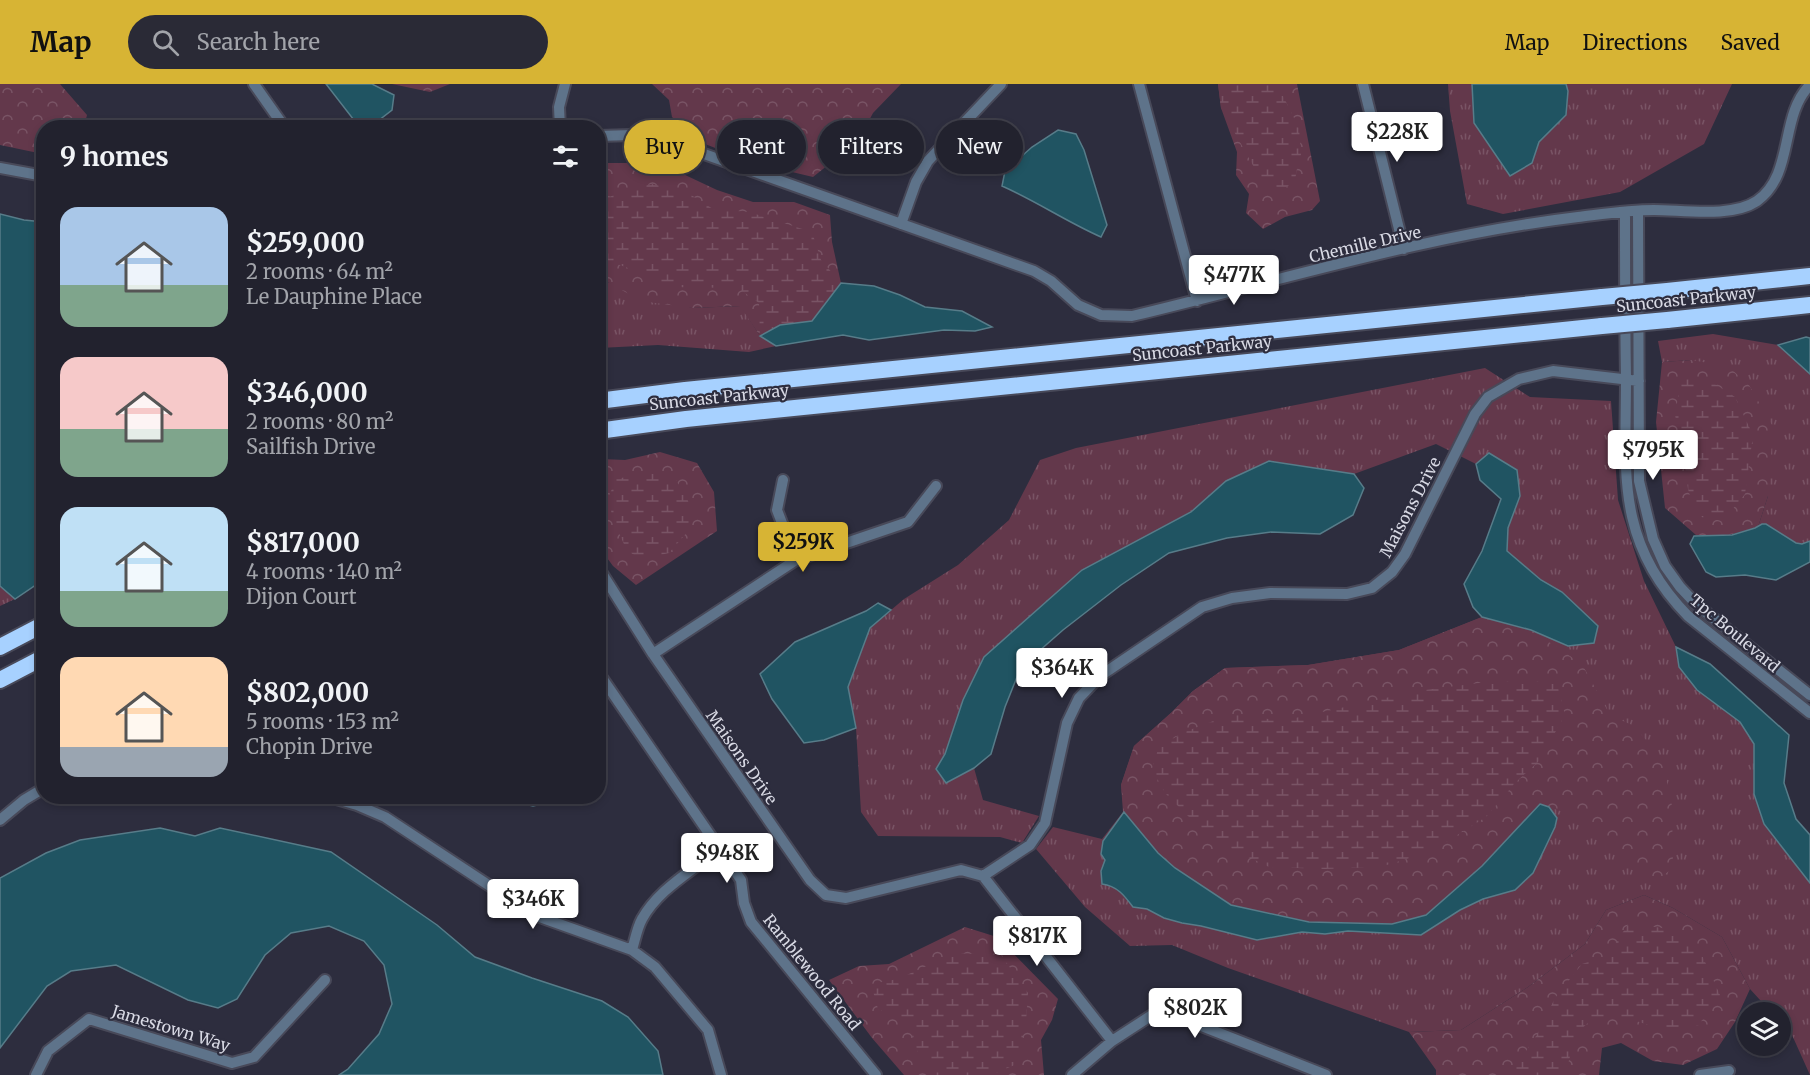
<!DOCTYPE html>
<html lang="en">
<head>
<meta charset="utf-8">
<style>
  :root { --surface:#22222e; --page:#2a2a36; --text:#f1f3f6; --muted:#a2a4aa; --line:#3f3f4a; --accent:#d7b434 }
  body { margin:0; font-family:Merriweather,serif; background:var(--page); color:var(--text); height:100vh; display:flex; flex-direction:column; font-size:22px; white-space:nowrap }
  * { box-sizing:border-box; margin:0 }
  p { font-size:20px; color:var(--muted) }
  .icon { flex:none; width:33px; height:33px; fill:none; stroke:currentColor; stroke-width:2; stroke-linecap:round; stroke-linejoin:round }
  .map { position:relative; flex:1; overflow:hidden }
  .panel { position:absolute; left:36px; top:36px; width:570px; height:684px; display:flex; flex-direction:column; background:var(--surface); border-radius:24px; box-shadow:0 3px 9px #0003,0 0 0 2px var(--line) }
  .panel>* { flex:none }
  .hud { position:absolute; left:624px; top:36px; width:570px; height:54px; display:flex; gap:12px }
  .controls { position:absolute; left:1737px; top:918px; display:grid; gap:12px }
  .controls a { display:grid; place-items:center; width:54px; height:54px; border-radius:50%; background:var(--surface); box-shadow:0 3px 9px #0003,0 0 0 2px var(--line); font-size:30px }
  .price { position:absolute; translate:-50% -51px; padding:0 14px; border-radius:6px; background:#fff; color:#222; font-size:20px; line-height:39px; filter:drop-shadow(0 2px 3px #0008) }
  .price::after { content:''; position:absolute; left:50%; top:36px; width:18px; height:14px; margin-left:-9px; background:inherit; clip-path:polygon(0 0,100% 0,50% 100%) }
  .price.on { background:var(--accent); color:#111 }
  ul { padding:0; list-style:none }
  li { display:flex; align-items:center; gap:18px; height:150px; padding:0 24px }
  li span { display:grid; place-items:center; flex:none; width:168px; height:120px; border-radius:18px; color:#555 }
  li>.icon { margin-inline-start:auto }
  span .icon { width:72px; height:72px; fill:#fffc; stroke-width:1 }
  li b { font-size:26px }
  h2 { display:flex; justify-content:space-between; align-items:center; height:72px; padding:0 24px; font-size:26px }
  .tag { padding:0 21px; border-radius:27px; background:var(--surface); box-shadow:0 3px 9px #0003,0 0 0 2px var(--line); font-size:21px; line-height:54px }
  .tag.on { background:var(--accent); color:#111 }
  header { display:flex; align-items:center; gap:36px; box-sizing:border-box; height:84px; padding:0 30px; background:var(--accent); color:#111 }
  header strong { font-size:28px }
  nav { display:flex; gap:33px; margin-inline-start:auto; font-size:21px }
  .search { width:420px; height:54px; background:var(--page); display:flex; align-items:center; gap:15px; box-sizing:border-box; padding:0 21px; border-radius:33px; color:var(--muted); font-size:22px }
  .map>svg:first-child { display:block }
</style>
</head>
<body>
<header>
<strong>Map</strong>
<div class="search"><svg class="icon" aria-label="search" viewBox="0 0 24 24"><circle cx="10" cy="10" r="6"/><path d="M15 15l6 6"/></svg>Search here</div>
<nav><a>Map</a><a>Directions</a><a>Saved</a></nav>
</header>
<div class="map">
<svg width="1810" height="991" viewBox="0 0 1810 991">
  <defs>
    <pattern id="grass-tufts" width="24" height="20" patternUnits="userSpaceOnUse" patternTransform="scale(1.5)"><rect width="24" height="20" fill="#63384b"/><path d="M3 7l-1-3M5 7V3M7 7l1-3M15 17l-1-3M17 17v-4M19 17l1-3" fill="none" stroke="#795465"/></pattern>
    <pattern id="forest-crowns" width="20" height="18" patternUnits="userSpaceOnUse" patternTransform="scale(1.5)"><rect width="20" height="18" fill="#63384b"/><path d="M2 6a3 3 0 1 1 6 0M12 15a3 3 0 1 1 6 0" fill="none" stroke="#795465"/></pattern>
    <pattern id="wetland-marsh" width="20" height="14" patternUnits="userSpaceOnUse" patternTransform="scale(1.5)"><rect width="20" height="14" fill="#63384b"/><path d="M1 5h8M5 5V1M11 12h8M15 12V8" fill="none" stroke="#795465"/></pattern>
  </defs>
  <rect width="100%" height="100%" fill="#2d2d3e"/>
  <path fill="url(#grass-tufts)" d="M1448,0h284l-28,60 -84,48 -117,22 -36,-10 -17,-93z
    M598,193l9,5 85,26 49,-2 19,30 16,10 -27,6 -91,-7 -59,3z
    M1713,250l65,11 32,29v172l-14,-1 -38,-18 10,-31 -76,-136 -30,2 -4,-21z
    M1485,284l45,29 81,4 7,99 26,81 32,66 3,20 18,23 43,32 14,22v50l10,30 46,59v192l-18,-40 -11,-12 -1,-11h-9l-21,-23 -28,-52 -49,-29 -29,-13 -38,15 -21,34 -57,43 -67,43 -52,2 -181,-64 -56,-23 -42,1 -45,-39 -49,-58 17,-22 49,12 21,-27 -2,-27 13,-39 38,-34 21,-21 32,-23 83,-3 91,-15 83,-33 -9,-10 -9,-23 18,-33 19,-52 -21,-19 -4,-16 -40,-20 -82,30 -85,-13 -43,20 -35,31 -109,58 -48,44 -98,155 10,14 28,-15 9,32 56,16 -17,27 -22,-6 -122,-1 -17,-24 -5,-84 -8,-41 22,-59 34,-29 54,-34 51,-45 31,-60 36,-12z
    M0,502l15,13 -15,7z"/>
  <path fill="url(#forest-crowns)" d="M0,0h60l27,31 -3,12 -40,1 -1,26 -43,-9z
    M392,0h58l-20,8z
    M652,0h249l-28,29 -15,28 -45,36 -21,-5 -25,-13 -16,3 -51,-20 -28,-25 -3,-17z
    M1218,0h79l23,117 -8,9 -27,7 -22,12 -17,-16 3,-19 -13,-19 1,-23 -16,-44z
    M605,79h38l40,11 34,16 36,12h41l36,13 2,27 9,41 -29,38 -32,4 -20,11 -20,-30 -48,2 -51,-7 -42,-24v-106z
    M1692,276l37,7 20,18 24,42 -5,69 -10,31 -33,9 -29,-1 -31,-27 -9,-86 6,-60z
    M660,368l37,11 17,29 3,39 -81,54 -23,-19 -14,-19 -1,-85 3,-3 24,1z
    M1482,533l49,13 51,34 28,51 24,11 28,33 10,47 1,62 -17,13 -37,-24 -53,-44 -26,-9 -58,62 -56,49 -34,9 -83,-2 -78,-17 -56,-37 -17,-15 -34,-41 -3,-27 13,-39 38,-34 21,-21 32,-23 83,-3 91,-15z
    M1644,811l29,13 49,29 28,52 -15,33 -18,27 -34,16 -30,-4 -32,-18 -19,5 -3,27h-163v-5l-27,-38 52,-2 67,-43 57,-43 21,-34z
    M965,843l32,10 61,62 -6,21 -11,20 3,35h-140l-32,-37 -43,-58 30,-14 30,-2z"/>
  <path fill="url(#wetland-marsh)" d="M1218,0h59l22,44 2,26 -7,29 -20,11 -14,-16 -39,-70z
    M652,100l36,9 25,16 36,3 63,20 9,28 20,23 -29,38 -32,4 -20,11 -1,-33 -21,-15 -70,-1 -40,-19 -22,-8 -7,-11v-47l21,-10z
    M1704,293l31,20 18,38 -8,59 -22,27 -27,-5 -8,-27 -5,-38 -8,-36 6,-35z
    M672,389l19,33 -2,24 -20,23 -27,6 -15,-8 -15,-34 -3,-21 7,-17 26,-5z
    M1487,598h70l8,33 -26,46 -23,21 -30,35 -56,35 -50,15 -55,2 -56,-2 -47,-23 -27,-21 -30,-30 -13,-24 7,-23 28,-15 45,-17 50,7 135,-30z
    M1629,839l39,6 33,24 19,42 -21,30 -32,6 -37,-12h-38l-16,15 -11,41h-55l28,-42 17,-35 27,-34 25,-8z
    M955,869l46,2 27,38 -2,29 -9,42 -26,11h-56l-17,-22 -10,-29 -30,-15 -7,-25 27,-5z"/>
  <path fill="#205462" stroke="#577c89" stroke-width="1.5" d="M326,0h46l22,11 -2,15 -18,14h-17z
    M1472,0h94l2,7 -2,24 -27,27 -7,21 -22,13 -36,-53z
    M1058,46l18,4 8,16 23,75 -6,12c-34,-15 -65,-36 -99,-51l3,-15 27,-24z
    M0,130l24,6 20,2 -1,358 -28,19 -15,-13z
    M841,199l33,3 26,9 25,12 37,4 30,16 -17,4 -31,-1 -75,10 -26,-5 -67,11 -16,-10 20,-11 32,-4z
    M1806,253l4,1v36l-32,-29z
    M1489,369l28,17 3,26 -12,32 -1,23 34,29 21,12 36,34 -4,17 -26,3 -37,-16 -49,-13 -9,-10 -9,-23 18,-33 19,-52 -21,-19 -4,-16z
    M1269,377l85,13 10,14 -11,27 -33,19 -49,-2 -44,6 -58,15 -48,32 -58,45 -42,37 -16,40 -14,47 -17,14 -28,15 -10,-14 9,-15 18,-54 21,-43 98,-87 109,-58 35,-31z
    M1762,440h4l30,19 6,1 8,-3v21l-34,18 -31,-5 -29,2 -10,-5 -16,-28 4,-8 38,-1 23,-7z
    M878,519l13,7 -21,18 -22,59 8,41 -32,12 -20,3 -32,-44 -12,-25 35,-32 71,-31z
    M1676,563l34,17 79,71 -5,48 12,36 14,16v48l-46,-59 -10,-30v-50l-14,-22 -43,-32 -18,-23z
    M496,713v-1l76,1 -39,9z
    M1540,720l9,3 8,11 -2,9 -22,46 -18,17 -32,9 -23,11 -39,25 -73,-4 -23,3 -23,-2 -45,8 -56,-14 -19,-3 -18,-5 -17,-9 -14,-2c-9,-12 -16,-21 -31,-23l-1,-13 4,-11 -4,-6 2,-13 21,-29 34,41 17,15 56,37 78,17 83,2 34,-9 56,-49z
    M160,744l35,8 25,-8 111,24 106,73 38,32 57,21 70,23 26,16 30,34 5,24h-324l9,-6 31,-35 13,-30 -8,-39 -20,-24 -35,-15 -38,7 -26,22 -28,44 -19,9 -30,-8 -72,-35 -45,6 -24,15 -47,62v-170l46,-25 34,-13z"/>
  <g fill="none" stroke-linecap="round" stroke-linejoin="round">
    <defs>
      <path id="minor" d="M254,0l31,44
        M1139,0l58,217
        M1363,0l41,165
        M560,44l-1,-21 6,-23
        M598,52l35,-1 26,3 375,133 17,10 27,24 23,10 31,1c147,-35 295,-81 446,-99 25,-3 51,-7 76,-7 29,0 78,8 103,-9 38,-27 22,-85 53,-116
        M0,84l44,8
        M1638,127l1,270 14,58 12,27 15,21 17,18 113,90
        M1625,128c0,55 0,110 1,165 0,94 -11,165 62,239l122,97
        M901,140l15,-42 12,-21 73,-77
        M783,396l-6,30 19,50
        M598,483l55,87 157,226 16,15 20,3 115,-28 22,6 47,-31 15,-22 22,-100 12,-25 21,-22 102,-69 30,-9 38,-5 77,1 25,-6 20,-16 13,-18 70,-140 13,-17 31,-18 34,-8 86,10
        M653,570l143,-94 112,-38 28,-36
        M598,588l143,208 3,23 7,19 125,153
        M326,712l31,9 28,12 149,98 98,35 23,17 53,63 13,45
        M0,736l24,-20 20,-12
        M983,792l129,165
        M632,866c3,-10 5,-22 10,-31 18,-32 52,-48 78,-72
        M36,991l12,-24 41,-32 143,44 22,-6 71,-77
        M1072,991l40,-34 40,-26 19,-1 155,61
        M1700,991l29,-4"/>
      <path id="highway" d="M1667,207l143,-15
        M1667,236l143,-15
        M598,317l87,-11 917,-93
        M598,347l88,-12 916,-93
        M0,563l44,-23
        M0,596l44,-23"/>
    </defs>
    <use href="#minor" stroke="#484959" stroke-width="14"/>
    <use href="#highway" stroke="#484959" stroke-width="20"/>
    <use href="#minor" stroke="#5e738a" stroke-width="10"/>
    <use href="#highway" stroke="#a7d1ff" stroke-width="16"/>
    <defs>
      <path id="highway-bridge" d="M1602,213l65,-6
        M1602,242l65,-6"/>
    </defs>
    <use href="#highway-bridge" stroke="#484959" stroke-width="20" stroke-linecap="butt"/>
    <use href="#highway-bridge" stroke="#a7d1ff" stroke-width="16"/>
  </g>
  <g text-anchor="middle" stroke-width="4.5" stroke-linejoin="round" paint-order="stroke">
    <g font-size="16" fill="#d8d9e4" stroke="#2d2d3e">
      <text transform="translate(1365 160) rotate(-13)" y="6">Chemille Drive</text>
      <text transform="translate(1686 215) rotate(-6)" y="6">Suncoast Parkway</text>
      <text transform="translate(1202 264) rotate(-6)" y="6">Suncoast Parkway</text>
      <text transform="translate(719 313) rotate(-6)" y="6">Suncoast Parkway</text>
      <text transform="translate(1410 423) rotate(-62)" y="6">Maisons Drive</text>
      <text transform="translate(1735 549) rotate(40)" y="6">Tpc Boulevard</text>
      <text transform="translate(742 673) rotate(55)" y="6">Maisons Drive</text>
      <text transform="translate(812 888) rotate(51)" y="6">Ramblewood Road</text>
      <text transform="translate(171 944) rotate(17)" y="6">Jamestown Way</text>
    </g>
  </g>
</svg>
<div class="controls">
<a><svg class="icon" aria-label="layers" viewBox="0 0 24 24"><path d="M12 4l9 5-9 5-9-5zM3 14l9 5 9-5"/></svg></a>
</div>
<b class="price" style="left:1397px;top:79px">$228K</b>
<b class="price" style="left:1234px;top:222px">$477K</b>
<b class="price" style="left:1653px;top:397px">$795K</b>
<b class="price on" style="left:803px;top:489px">$259K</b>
<b class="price" style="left:1062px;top:615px">$364K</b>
<b class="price" style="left:727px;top:800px">$948K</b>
<b class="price" style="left:533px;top:846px">$346K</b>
<b class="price" style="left:1037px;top:883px">$817K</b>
<b class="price" style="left:1195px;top:955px">$802K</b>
<div class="hud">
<a class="tag on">Buy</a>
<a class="tag">Rent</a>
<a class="tag">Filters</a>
<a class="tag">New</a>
</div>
<section class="panel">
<h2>9 homes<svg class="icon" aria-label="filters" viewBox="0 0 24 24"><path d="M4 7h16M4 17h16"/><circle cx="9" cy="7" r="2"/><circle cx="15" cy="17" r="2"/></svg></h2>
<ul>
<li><span style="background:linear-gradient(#a9c7e8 65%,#7fa58c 0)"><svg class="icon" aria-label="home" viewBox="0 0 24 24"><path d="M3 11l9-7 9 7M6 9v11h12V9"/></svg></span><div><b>$259,000</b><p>2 rooms · 64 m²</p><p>Le Dauphine Place</p></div></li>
<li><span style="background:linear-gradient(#f6c9c9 60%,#7fa58c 0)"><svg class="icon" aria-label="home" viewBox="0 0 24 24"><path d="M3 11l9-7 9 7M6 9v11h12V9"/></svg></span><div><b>$346,000</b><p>2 rooms · 80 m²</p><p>Sailfish Drive</p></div></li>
<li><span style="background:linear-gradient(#bfe0f5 70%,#7fa58c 0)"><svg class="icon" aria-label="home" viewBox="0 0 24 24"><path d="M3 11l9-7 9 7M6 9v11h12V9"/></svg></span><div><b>$817,000</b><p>4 rooms · 140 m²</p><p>Dijon Court</p></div></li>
<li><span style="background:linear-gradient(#ffd9b3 75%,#9aa5b1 0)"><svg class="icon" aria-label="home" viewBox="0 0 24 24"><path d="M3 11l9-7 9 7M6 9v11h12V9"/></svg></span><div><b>$802,000</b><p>5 rooms · 153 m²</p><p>Chopin Drive</p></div></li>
</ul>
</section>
</div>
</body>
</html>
